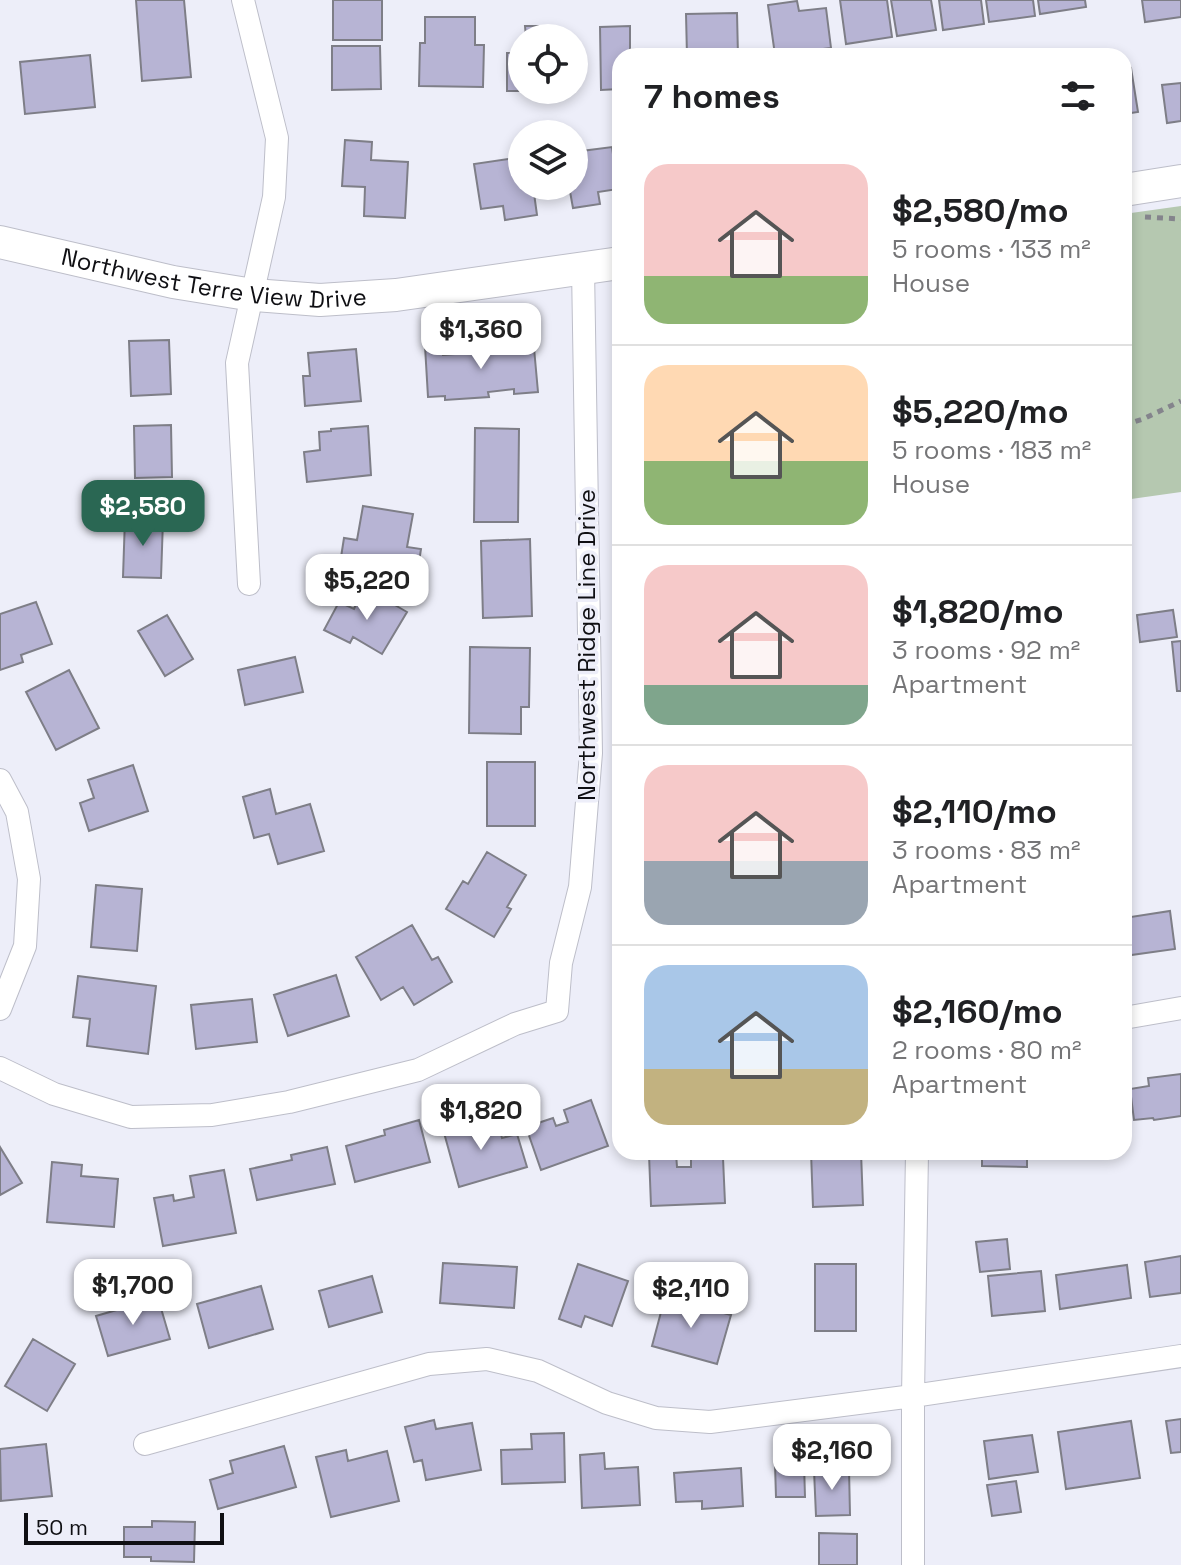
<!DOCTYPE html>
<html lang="en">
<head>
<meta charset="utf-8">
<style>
  :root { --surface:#fff; --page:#f2f2f2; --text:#202124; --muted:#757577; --line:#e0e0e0; --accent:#2a6753 }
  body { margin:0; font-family:"Space Grotesk",sans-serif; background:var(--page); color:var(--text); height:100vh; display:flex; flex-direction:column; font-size:30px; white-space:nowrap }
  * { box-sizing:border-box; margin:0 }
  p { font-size:26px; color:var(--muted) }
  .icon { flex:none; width:44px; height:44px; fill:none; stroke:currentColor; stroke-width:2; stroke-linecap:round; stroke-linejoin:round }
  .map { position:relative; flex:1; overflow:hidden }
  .panel { position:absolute; left:612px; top:48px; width:520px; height:1112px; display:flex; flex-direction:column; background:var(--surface); border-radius:24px; box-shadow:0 4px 12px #0003 }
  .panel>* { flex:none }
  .buttons { position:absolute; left:508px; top:24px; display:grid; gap:16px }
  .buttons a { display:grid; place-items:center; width:80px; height:80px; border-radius:50%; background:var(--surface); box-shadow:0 4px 12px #0003; font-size:40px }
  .scale { position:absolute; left:24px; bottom:20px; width:200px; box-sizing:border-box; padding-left:8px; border:4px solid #0f0f13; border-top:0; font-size:22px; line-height:28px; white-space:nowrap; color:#0f0f13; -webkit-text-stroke:6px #edeef9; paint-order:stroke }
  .price { position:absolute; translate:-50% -68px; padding:0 18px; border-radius:16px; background:#fff; color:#222; font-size:26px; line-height:52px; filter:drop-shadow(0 2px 4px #0008) }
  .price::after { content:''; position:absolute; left:50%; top:48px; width:24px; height:18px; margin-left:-12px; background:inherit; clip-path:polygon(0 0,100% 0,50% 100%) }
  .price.selected { background:var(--accent); color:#fff }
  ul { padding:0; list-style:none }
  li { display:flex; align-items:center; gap:24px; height:200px; padding:0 32px }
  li+li { border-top:2px solid var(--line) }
  li span { display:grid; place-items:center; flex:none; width:224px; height:160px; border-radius:24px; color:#555 }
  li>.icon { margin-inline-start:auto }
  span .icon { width:96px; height:96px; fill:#fffc; stroke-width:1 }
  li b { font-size:34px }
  h2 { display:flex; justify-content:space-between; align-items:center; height:96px; padding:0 32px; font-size:34px }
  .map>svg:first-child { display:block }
</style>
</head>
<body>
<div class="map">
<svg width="1181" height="1565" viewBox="0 0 1181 1565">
  <rect width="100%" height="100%" fill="#edeef9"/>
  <path fill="#b5c8b0" d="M1181,206v286l-57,8v-286z"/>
  <path fill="#b7b4d4" stroke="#7e7e87" stroke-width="2" d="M136,0h48l7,77 -49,4z
    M333,0h49v40h-49z
    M840,0h47l5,37 -46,7z
    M891,0h40l5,30 -39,6z
    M939,0h42l3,24 -41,6z
    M986,0h47l2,16 -46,6z
    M1038,0h47l1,7 -46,7z
    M1142,0h39v17l-36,5z
    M797,1l2,10 27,-3 5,40 -56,7 -7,-50z
    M737,13l1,43h-51l-1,-42z
    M425,17h50v28h9l-1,42 -64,-1 1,-43h5z
    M525,26h28v12h-27z
    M630,26v24l19,-1v7h-29v33l-19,1 -1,-63z
    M332,46h48l1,43 -49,1z
    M507,53h15v37l32,1h-47z
    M90,55l5,52 -70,7 -5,-52z
    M1131,68l7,44 -14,2v-45z
    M1181,83v38l-14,2 -5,-38z
    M345,140l27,2 -1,18 37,2 -3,56 -41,-2 1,-29 -23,-1z
    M612,147l6,42 -20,3 2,12 -27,4 -4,-22h5v-34z
    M522,157v29h11l4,29 -32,5 -2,-14 -22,3 -7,-45z
    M510,339l1,11 23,-2 4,44 -24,2v-5l-26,3 1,5 -44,3v-4l-17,1 -3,-51 17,-1 1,10 37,-3 -1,-10z
    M169,340l2,54 -40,2 -2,-55z
    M356,349l5,52 -56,5 -2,-30h7l-2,-23z
    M171,425l1,52 -37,1 -1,-52z
    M368,426l3,49 -64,7 -3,-30 16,-2 -1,-18 12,-1v-2z
    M475,428l44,1 -1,93h-44z
    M363,506l50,8 -6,33 14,2 -5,32 -77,-11 5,-32 13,2z
    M125,518l38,2 -2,58 -38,-1z
    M530,539l2,77 -49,2 -2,-77z
    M362,591l10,5 2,-3 33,19 -25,42 -29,-17 -3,6 -26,-13 15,-28 15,7z
    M36,602l16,42 -31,11 2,7 -23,8v-56z
    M1173,610l4,27 -37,5 -3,-27z
    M167,615l26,44 -28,17 -27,-45z
    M1181,641v50h-4l-5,-49z
    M470,647l60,1 -1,59h-8v27l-52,-1z
    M295,657l8,35 -58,13 -7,-35z
    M69,670l30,58 -43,22 -30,-58z
    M487,762h48v64h-48z
    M133,765l15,46 -59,20 -9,-28 14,-5 -6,-18z
    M270,789l6,25 34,-10 14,47 -46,13 -9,-30 -15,4 -11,-41z
    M487,852l39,23 -19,32 4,2 -17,28 -48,-28 17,-28 5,3z
    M96,885l46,4 -5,62 -46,-4z
    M1170,911l5,38 -51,7v-38z
    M412,925l20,35 6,-3 14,25 -38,23 -11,-18 -22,13 -25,-43z
    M336,975l13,41 -61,20 -14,-41z
    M78,976l78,10 -8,68 -61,-8 3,-27 -17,-2z
    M252,999l5,43 -61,7 -5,-44z
    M1181,1074v42l-27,4 -1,-2 -19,2 -4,-31 19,-3 -1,-8z
    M591,1100l17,46 -67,24 -15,-43 27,-9 3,8 12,-4 -4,-12z
    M466,1114l7,23 27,-7 2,8 15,-4 10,33 -68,20 -18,-65z
    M419,1120l11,42 -75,20 -9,-36 39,-11 -1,-5z
    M0,1147l22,36 -22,12z
    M327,1147l8,37 -78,16 -7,-31 42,-9 -1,-5z
    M811,1152h50l2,53 -50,2z
    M982,1152h45v15l-45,-1z
    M676,1153l1,14h14v-8l32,-1 2,45 -74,3 -2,-52z
    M52,1162l30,3 -1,11 37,3 -4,48 -67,-5z
    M224,1170l12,63 -73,13 -9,-48 19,-3 1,6 20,-4 -4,-21z
    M1007,1239l3,30 -30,3 -4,-30z
    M1181,1256v37l-31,4 -5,-35z
    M443,1263l74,4 -3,41 -74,-5z
    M578,1264l50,17 -16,45 -27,-10 -4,11 -22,-8z
    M815,1264h41v67h-41z
    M1127,1265l4,33 -71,11 -4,-34z
    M1041,1271l4,40 -53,5 -4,-40z
    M372,1276l10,36 -53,15 -10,-36z
    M261,1286l12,43 -64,19 -12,-44z
    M665,1297l66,18 -14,49 -65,-18z
    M158,1298l12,41 -62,17 -12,-40z
    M33,1339l42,25 -28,47 -42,-25z
    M1181,1419v33l-10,1 -5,-32z
    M434,1420l2,9 36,-6 9,47 -55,10 -4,-20 -8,2 -9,-35z
    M1131,1421l9,57 -74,11 -8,-57z
    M564,1433l1,49 -63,2 -1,-34 31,-1 -1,-15z
    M1032,1435l6,37 -49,7 -5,-38z
    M46,1444l6,52 -51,5 -1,-52z
    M284,1446l12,41 -78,22 -8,-29 23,-7 -3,-12z
    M346,1450l2,11 39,-10 12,50 -68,16 -15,-60z
    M604,1453l1,16 33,-2 2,38 -58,3 -2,-53z
    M804,1463l1,34h-29l-1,-33z
    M741,1468l2,38 -41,3v-8l-26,1 -2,-29z
    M849,1469l1,46 -34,1 -2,-46z
    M1016,1481l5,31 -29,4 -5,-31z
    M152,1521l43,1 -1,40 -43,-1v-4h-27v-30h28z
    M819,1533l38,1v31h-38z"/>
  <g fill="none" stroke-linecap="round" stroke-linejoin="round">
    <defs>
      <path id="street" d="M243,0l34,138 -3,59 -37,166 12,221
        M0,780l17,32 12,67 -4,67 -25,63
        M1124,1018l57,-10
        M0,1068l54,26 77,23 81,-2 77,-13 129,-32 97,-46 42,-13 4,-48 19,-76 11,-134 -8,-485
        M145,1444l284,-80 58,-5 51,12 69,32 49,15 54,4 203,-26 268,-40
        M913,1565v-169l4,-244"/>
      <g id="secondary">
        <path d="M1124,190l57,-9"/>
        <path id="s1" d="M0,242l173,40 80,13 67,5 76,-5 224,-32"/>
      </g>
    </defs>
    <use href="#street" stroke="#bdbec9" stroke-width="24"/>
    <use href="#secondary" stroke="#bdbec9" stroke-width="34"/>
    <path stroke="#84848c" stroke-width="5" stroke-dasharray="6 6" stroke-linecap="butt" d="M1145,217l36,2
      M1124,425l19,-6 38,-18"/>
    <use href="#street" stroke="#fff" stroke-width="22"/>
    <use href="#secondary" stroke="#fff" stroke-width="32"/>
  </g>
  <g text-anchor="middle" stroke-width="7" stroke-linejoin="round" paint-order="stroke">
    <g font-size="24" fill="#0f0f13" stroke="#edeef9">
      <text dy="8" stroke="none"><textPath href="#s1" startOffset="218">Northwest Terre View Drive</textPath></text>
      <text transform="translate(587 645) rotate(-90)" y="8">Northwest Ridge Line Drive</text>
    </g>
  </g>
</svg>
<div class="buttons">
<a><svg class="icon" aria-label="locate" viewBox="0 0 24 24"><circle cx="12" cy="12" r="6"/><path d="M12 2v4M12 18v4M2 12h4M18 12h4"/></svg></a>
<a><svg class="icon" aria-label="layers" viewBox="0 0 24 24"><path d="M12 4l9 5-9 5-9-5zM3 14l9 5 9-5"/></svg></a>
</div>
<div class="scale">50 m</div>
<b class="price" style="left:481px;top:371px">$1,360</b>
<b class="price selected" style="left:143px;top:548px">$2,580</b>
<b class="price" style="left:367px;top:622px">$5,220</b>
<b class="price" style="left:481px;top:1152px">$1,820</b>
<b class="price" style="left:133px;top:1327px">$1,700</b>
<b class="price" style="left:691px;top:1330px">$2,110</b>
<b class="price" style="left:832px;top:1492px">$2,160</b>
<section class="panel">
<h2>7 homes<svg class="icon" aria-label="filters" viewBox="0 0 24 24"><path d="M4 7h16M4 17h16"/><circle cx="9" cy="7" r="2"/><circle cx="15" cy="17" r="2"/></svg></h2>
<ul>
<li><span style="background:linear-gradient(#f6c9c9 70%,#8fb573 0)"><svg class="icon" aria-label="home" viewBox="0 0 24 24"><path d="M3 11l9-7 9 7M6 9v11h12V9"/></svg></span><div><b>$2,580/mo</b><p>5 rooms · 133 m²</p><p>House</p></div></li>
<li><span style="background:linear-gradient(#ffd9b3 60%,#8fb573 0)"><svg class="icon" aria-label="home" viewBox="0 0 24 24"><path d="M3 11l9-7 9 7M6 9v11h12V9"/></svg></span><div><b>$5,220/mo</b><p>5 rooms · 183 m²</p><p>House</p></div></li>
<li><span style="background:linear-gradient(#f6c9c9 75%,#7fa58c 0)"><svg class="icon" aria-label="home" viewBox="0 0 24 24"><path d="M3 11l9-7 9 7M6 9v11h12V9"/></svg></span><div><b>$1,820/mo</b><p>3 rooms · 92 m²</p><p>Apartment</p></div></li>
<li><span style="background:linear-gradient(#f6c9c9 60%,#9aa5b1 0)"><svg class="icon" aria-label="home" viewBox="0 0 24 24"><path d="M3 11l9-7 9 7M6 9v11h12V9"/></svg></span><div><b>$2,110/mo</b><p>3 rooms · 83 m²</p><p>Apartment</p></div></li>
<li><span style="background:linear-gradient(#a9c7e8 65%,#c2b280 0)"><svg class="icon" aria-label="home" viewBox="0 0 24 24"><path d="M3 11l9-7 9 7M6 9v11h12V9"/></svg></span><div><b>$2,160/mo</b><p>2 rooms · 80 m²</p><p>Apartment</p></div></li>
</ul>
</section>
</div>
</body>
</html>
